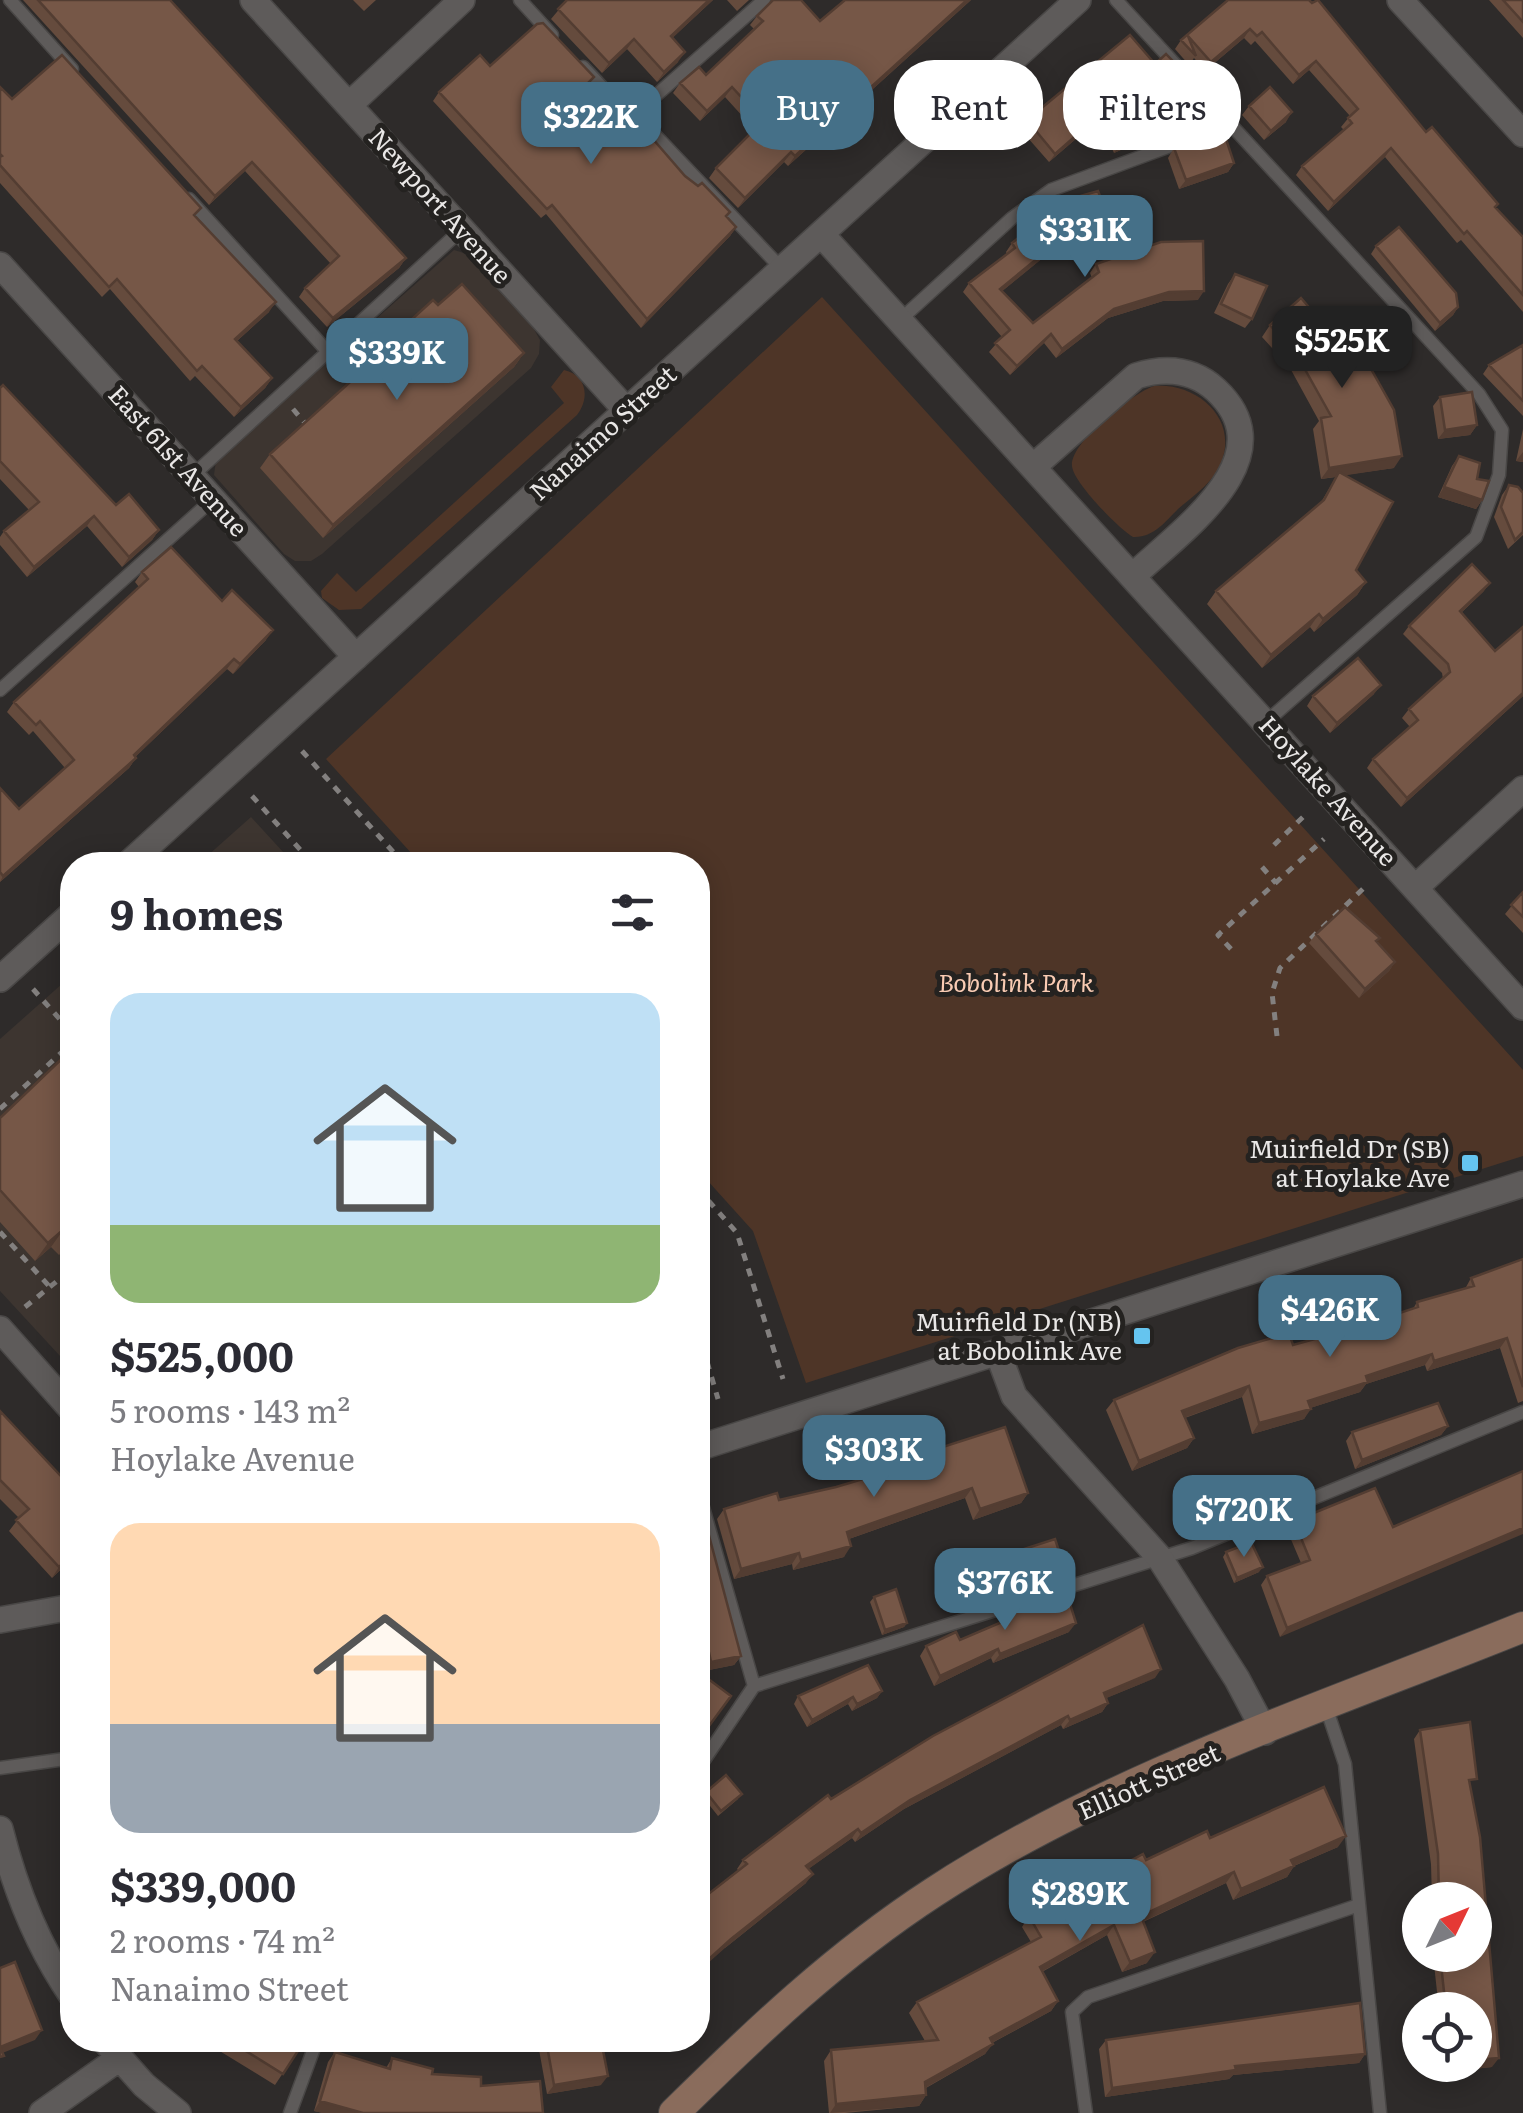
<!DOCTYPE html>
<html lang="en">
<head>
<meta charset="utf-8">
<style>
  :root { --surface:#fff; --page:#f2f2f3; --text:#2b2b33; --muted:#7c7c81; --accent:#457088 }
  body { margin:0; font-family:Literata,serif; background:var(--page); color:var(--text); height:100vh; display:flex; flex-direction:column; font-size:38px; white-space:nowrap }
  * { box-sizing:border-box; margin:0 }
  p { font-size:32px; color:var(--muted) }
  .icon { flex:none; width:55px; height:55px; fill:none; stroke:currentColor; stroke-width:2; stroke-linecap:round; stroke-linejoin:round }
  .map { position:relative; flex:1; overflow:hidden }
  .details { position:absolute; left:60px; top:852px; width:650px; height:1200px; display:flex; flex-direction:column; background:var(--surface); border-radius:40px; box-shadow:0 5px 25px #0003 }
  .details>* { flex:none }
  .hud { position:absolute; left:740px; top:60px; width:632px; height:90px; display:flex; gap:20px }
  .needle { width:65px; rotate:47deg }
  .fabs { position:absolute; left:1402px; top:1882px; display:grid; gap:20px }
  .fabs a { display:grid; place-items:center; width:90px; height:90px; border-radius:50%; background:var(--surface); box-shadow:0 5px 25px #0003; font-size:50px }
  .price { position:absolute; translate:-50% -85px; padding:0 22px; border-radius:20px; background:var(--accent); color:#fff; font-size:32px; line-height:65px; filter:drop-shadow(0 2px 5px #0008) }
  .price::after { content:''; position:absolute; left:50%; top:60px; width:30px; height:22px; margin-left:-15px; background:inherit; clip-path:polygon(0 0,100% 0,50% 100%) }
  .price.current { background:#222; color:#fff }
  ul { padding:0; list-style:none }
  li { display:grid; align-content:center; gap:20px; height:530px; padding:0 50px }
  li span { display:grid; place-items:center; height:310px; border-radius:30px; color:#555 }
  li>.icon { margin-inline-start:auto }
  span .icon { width:180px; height:180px; fill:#fffc; stroke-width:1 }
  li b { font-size:42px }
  h2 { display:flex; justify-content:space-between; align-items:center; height:120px; padding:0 50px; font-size:42px }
  .pill { padding:0 35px; border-radius:40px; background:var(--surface); box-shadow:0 5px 25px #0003; font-size:35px; line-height:90px }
  .pill.current { background:var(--accent); color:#fff }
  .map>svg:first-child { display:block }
</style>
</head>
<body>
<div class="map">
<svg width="1523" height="2113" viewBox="0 0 1523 2113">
  <rect width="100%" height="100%" fill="#2e2b2a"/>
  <path fill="#3d3530" d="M454,250l10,3 67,71 9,16 -1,14 -8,14 -209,186 -11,7h-16l-11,-7 -70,-79 2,-15z
    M251,817l44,48h-98z
    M72,975v394l-72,-78v-252z"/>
  <path fill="#4e3527" d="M822,297l701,773v86l-717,227 -53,-152 -55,-61v-305h-276l-96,-106z
    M564,370c23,5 26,28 13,45l-216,194 -22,1 -17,-12 -1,-7 16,-18 19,19 208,-189 -13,-16z
    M1154,386c46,-4 90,38 63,85 -9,15 -26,27 -39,38 -13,13 -25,29 -45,28 -14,-8 -60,-55 -61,-71 -2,-24 61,-73 82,-80z"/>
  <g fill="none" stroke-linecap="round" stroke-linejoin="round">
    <defs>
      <path id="lane" d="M10,0l62,69
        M520,0l32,35
        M1116,0l363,394 23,36 -3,45 -23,62 -211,186
        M583,67l34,36 18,11 129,-114
        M635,114l147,155
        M189,199l140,154
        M900,320l112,-102 39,-28 176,-65
        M191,477l269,-246
        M0,690l212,-190
        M698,1490l56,196
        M1326,1707l19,57 35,349
        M0,1768l72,-10
        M698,1769l56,-83 438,-138 331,-136
        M290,2113l27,-73
        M1086,2113l-14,-101 16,-15 268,-91"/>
      <path id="street" d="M253,0l374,411
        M1400,0l123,134
        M349,105l113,-105
        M821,234l702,773
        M0,265l356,392
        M1033,467l103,-91c29,-9 57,-7 80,14 73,68 -37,142 -83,186
        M127,865l951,-865
        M1415,888l108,-99
        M0,979l72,-65
        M0,1329l72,81
        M998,1353l16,43 145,161 78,122 28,53
        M698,1448l825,-264
        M0,1620l72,-13
        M0,1829c15,60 37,116 72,167
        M104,2040l40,45 34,28
        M42,2113l76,-54"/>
      <path id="secondary" d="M674,2113c82,-81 163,-158 260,-221 174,-114 396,-187 589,-265"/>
    </defs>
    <use href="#lane" stroke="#494746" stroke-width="15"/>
    <use href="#street" stroke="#494746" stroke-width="28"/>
    <use href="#secondary" stroke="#494746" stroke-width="32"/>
    <path stroke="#83807f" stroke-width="5" stroke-dasharray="8 8" stroke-linecap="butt" d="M293,409l11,13
      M302,751l103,114
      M252,796l62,69
      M1274,845l29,-28
      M1262,867l14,16
      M1231,949l-13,-14 106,-96
      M33,989l39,44
      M1277,1036l-5,-43 8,-25 86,-82
      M0,1109l72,-66
      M698,1189l39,44 46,146
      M0,1232l49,54
      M25,1307l47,-38
      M698,1331l20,68"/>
    <use href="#lane" stroke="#5e5b5a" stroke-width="12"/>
    <use href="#street" stroke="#5e5b5a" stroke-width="25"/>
    <use href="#secondary" stroke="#8a6c5c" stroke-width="30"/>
  </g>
  <path fill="#654b3d" d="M23,0h147l236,258 -7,10 -72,59 -28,-30 6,-9 26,-24 -86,-93 -36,34z
    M353,0h23l-12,11z
    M567,0h146l-41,38 6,24 -21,20 -30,-33 -25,24 -51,-54z
    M727,0h22l-12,11z
    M971,0l-183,166 -4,-4 -46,46 -29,-30 7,-10 39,-38 -30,-33 -25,24 -27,-28 7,-10 26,-8 48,-46 -4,-4 7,-9 63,5z
    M1227,0h82l117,132 97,105v75l-62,-72 -4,3 -72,-86 -57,54 -32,-36 6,-9 42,-36 -3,-3 9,-11 -41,-46 -16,14 -38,-43 -4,4 -7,-7 -39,33 -11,-13 -5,7 -14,-16 6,-9z
    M1489,0h34v38z
    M1155,64l30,25 2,40 -26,10 -2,-6 -45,20 -15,-34 -50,43 -29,-33 7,-9z
    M490,66l99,18 56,60 85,68 -3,5 9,10 -6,9 -89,92 -95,-114 -5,4 -108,-117 6,-9z
    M0,87l12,12 183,117 74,96 -32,29 35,37 -7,10 -31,29 -39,-41 -5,5 -80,-92 -8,8 -102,-114z
    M1249,106l37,16 -22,18 -22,-25z
    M1174,148l60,15 -6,9 -49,17 -11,-31z
    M1101,222l-24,8 -75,61 31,32 59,-45 -2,-5 6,-9 102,36 -35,1 -55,17 -52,40 -12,-15 -34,32 -21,-23 13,-15 -39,-45 6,-9 38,-29 -1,-2 6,-9z
    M1376,246l82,61 -5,8 -18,16 -64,-77z
    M1235,274l17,45 -7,9 -31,-15 14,-29z
    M438,305l86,48 -10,14 -191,171 -63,-70 10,-14 97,-87 9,-15z
    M1270,325l124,143 -50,7 12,95 10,12 -9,13 -43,37 -4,-5 -48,41 -55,-64 9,-13 104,-87 16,-27 -15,2 -8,-50 6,-8 -29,-53 -28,-31z
    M1523,345v71l-40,-42 6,-9z
    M0,388l116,117 43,25 -7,10 -30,27 -35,-41 -60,51 -27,-32v-8l4,-6 25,-21 -29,-31z
    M1440,397l37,28 -7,10 -32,4 -5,-33z
    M1523,429v33l-7,-1z
    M1459,456l18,23 5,21 -6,9 -38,-12 14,-31z
    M1509,485l14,8v42l-15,14 -14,-32 8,-22z
    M142,572l80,29 44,39 -33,34 -6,-5 -92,88 1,1 -7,10 -129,114v-94l19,21 46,-41 -32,-37 -4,4 -22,-23 7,-10 125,-115 -4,-5z
    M1490,583l-7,9 -21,20 61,84 -122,111 -34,-39 6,-9 37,-32 -8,-9 7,-9 34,-30 -1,-6 -39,-39 6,-8z
    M1374,694l-44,39 -23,-27 6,-10z
    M1523,892v41l-18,-19z
    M1316,934l61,8 18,20 -6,9 -30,27 -50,-55z
    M72,1049v203l-4,-5 -9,8 -8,-8 -16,14 -35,-39v-104z
    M1523,1259v142l-5,2 -18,-55 -73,23 -2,-6 -59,19 -6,8 -50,16 -6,11 -52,15 -10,-37 -57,21 9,20 -7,10 -55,23 -26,-61 8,-10 179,-55 58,-16 62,-20 4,-7 48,-13 6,-11z
    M0,1411l72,148 -20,19 -43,-47 10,-13 -19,-19z
    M1448,1426l-7,9 -86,34 -9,-28 6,-9z
    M905,1459l123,34 -7,10 -48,17 -8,-22 -116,41 -5,18 -51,13 -1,-6 -58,15 -17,-60 7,-10 55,-9 57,-13 62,-18z
    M1185,1496l38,17 -6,9 -28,10 -11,-27z
    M698,1514l43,142 -7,9 -30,6 -6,-31z
    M1294,1521l99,6 -113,110 -19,-52 6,-9 34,-13 -14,-33z
    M1226,1552l33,20 -25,11 -11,-26z
    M990,1560l75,9 -7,10 -65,21 -10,-31z
    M874,1597l33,26 -3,4 -22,8 -12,-33z
    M1006,1610l63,22 -76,31 -2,-5 -57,28 -14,-30 6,-10 34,-6 41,-18 -2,-3z
    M72,1652v93l-12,-79 10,-13z
    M1155,1678l-49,20 2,5 -6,9 -39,17 -2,-4 -157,84 -49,33 -3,-4 -44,31 -2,14 -81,65 14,-77 -2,-2 6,-9 88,-61z
    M882,1691l-5,7 -25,13 -4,-7 -41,23 -13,-23 4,-8z
    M1420,1730l50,58 22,279 -56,6v-8h39v-55h-36l-6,-55h42v-55h-43l-1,-36 -17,-125z
    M706,1792l32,7 -20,17 -15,-19z
    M1210,1838l128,9 -44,19 -7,11 -54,23 -7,-17 -83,39 4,41 -25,9 -15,-37 -65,37 16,29 -7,10 -59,32 -7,11 -59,34v7l-7,11 -74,7h-16l-5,-52 7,-11 94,-9 -16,-28 8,-11 114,-60 -9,-15 7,-11 117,-56z
    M207,2040h98l-30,45 -57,-35z
    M541,2040h60v45l-54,9 -9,-50z
    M1106,2040l259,14 -6,9 -126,12 -4,4 -124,18 -6,-48z
    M335,2052l51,16 6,-10 40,16 49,12 62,27h-220l-9,-2 14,-49z"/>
  <path fill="#533d32" d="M709,0h4l-49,46 7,-10z
    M967,0h4l-183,166 7,-10z
    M1250,29l-6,9 -39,33 6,-9z
    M634,39l-7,10 -25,24 7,-10z
    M685,52l-7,10 -21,20 7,-10z
    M1316,61l-7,9 -16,14 6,-9z
    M732,87l-7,10 -25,24 7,-10z
    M1105,110l-6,9 -50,43 6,-8z
    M1292,112l-6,10 -22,18 7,-9z
    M1193,120l-6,9 -26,10 6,-9z
    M1165,125l-6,8 -45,20 6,-9z
    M1391,148l-6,9 -57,54 6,-9z
    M791,152l-7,10 -46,46 7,-10z
    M252,162l-7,9 -36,34 6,-9z
    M1234,163l-6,9 -49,17 7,-9z
    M1107,213l-6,9 -24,8 -83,68 6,-9 83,-68z
    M736,227l-6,9 -89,92 6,-9z
    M406,258l-7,10 -72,59 6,-9z
    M1204,291l-6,9 -35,1 -55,17 -52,40 6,-9 52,-40 55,-17z
    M276,302l-7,10 -41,37 7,-10z
    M1458,307l-5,8 -18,16 5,-8z
    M1051,334l-7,9 -34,32 7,-9z
    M524,353l-10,14 -191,171 10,-13z
    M272,378l-7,10 -31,29 7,-10z
    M1477,425l-7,10 -32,4 7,-9z
    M1523,452v10l-7,-1z
    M1402,456l-8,12 -73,11 8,-11z
    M1444,487l38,13 -6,9 -38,-12z
    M94,516l-7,10 -60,51 7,-10z
    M159,530l-7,10 -30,27 7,-10z
    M1366,582l-9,13 -43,37 9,-13z
    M1490,583l-7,9 -29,27 6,-8z
    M1319,614l-9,13 -48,41 9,-13z
    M273,630l-7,10 -33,34 7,-10z
    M234,659l-7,10 -100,96 7,-10z
    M1381,685l-7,9 -44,39 7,-10z
    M1523,693v3l-122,111 6,-9z
    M136,758l-7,10 -129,114 3,-6z
    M1395,962l-6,9 -30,27 6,-9z
    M64,1229l-13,18 -16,14 13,-18z
    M72,1237v4l-4,6 -9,8z
    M1507,1338l-7,10 -73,23 7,-10z
    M1432,1354l-7,11 -59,19 -6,8 -59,19 7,-10 58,-25z
    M1249,1386l-7,11 -67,24 7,-10z
    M1311,1409l-7,10 -52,15 7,-11z
    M1448,1426l-7,9 -86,34 7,-9z
    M1194,1438l-7,10 -55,23 7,-10z
    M972,1488l-7,10 -125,44 7,-10z
    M1028,1493l-7,10 -48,17 7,-11z
    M1223,1513l-6,9 -28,10 6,-9z
    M1523,1528v6l-243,103 7,-9z
    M851,1546l-7,11 -51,13 8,-10z
    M799,1553l-7,11 -58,15 7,-10z
    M72,1555v4l-20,19 7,-11z
    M1263,1567l-4,5 -25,11 3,-5z
    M1065,1569l-7,10 -65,21 7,-9z
    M907,1623l-3,4 -22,8 3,-5z
    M1076,1623l-7,9 -76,31 7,-9z
    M998,1649l-7,9 -57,28 6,-10z
    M741,1656l-7,9 -30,6 7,-9z
    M1161,1669l-6,9 -58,24 7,-9z
    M882,1691l-5,7 -25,13 5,-7z
    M853,1697l-5,7 -41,23 5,-7z
    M1108,1703l-6,9 -39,17 7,-9z
    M1068,1716l-7,9 -157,84 -49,33 6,-9 49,-33z
    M858,1829l-6,9 -52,37 6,-9z
    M1346,1836l-8,11 -54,23 7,-10z
    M1294,1866l-7,11 -54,23 8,-11z
    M1234,1872l-8,11 -93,43 8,-10z
    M813,1874l-7,9 -81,65 -27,24v-3l33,-30z
    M1114,1925l-7,10 -75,42 8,-10z
    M1155,1952l-8,11 -25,9 8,-10z
    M1058,2001l-7,10 -69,37 8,-10z
    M42,2030l-7,10 -35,14v-7z
    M993,2044l-8,10 -67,38 7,-10z
    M1365,2054l-6,9 -126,12 -4,4 -124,18 7,-9 123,-22z
    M1499,2058l-7,9 -56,6 6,-8h33v-5z
    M608,2076l-7,9 -54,9 7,-9z
    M926,2095l-7,11 -89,7 6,-9z
    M320,2101l43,12h-40l-9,-2z"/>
  <path fill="#765747" stroke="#533d32" stroke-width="2.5" d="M38,0h132l236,258 -73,60 -28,-30 34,-32 -87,-94 -37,34z
    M567,0h142l-38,36 14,16 -21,20 -30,-33 -25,24 -51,-54z
    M773,0h28l19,21 25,-21h122l-172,156 -4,-4 -46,46 -29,-30 47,-47 -31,-34 -25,24 -27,-28 19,-16 7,8 57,-54 -6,-5z
    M1228,0h81l3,3 6,-3 108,132 6,-5 66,77 -3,3 28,30v58l-56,-64 -3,3 -73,-86 -57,54 -32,-36 50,-43 -4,-5 10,-9 -42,-48 -17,14 -37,-43 -5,4 -7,-7 -39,33 -23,-26 8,20 -15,-16z
    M1503,0h20v22z
    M543,23l51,54 -6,6 57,61 7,-6 33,38 13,10 4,-3 28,29 -4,4 10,11 -89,92 -95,-114 -5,4 -108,-117 41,-37 10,11 47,-42z
    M1130,35l25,29 11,-10 25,26 -7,6 9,34 -26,10 -2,-5 -45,19 -15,-34 -50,44 -28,-34z
    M62,55l139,153 -7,7 82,87 -41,37 37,39 -31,29 -39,-41 -5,5 -80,-92 -8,8 -109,-122v-8l2,-1 -2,-2v-67l12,12z
    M1270,87l22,25 -21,19 -22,-25z
    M1224,133l10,30 -48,17 -12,-32z
    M1098,191l9,22 -24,8 -83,68 33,34 66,-51 -3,-8 65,-22 42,-1 1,50 -35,1 -55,17 -52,40 -11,-15 -34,32 -22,-23 15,-13 -41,-47 46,-35 -3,-5 51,-42z
    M1399,227l57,66 2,14 -18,16 -64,-77z
    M1235,274l32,12 -15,33 -31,-15z
    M462,284l62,69 -191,172 -63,-71 109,-98 -3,-4 57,-52 5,5z
    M1301,298l45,52 11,-6 37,66 8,46 -73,12 -8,-50 10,-2 -33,-59 -28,-32z
    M1523,345v56l-34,-36z
    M3,385l113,120 13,-11 30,36 -30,27 -35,-41 -60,51 -30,-36 35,-29 -39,-41v-73z
    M1472,392l5,33 -32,5 -5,-33z
    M1459,456l21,7 -3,16 12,2 -7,19 -38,-13z
    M1339,472l54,30 -37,68 10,12 -43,37 -4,-5 -48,41 -55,-64 108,-91z
    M1509,485l9,2 5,6v39l-8,8 -14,-33z
    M171,547l51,54 10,-11 41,40 -33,34 -6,-5 -100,96 2,3 -133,118 -3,-4v-84l19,21 55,-49 -34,-39 -4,4 -22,-23 134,-123 -6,-7z
    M1472,564l18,19 -30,28 35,40 28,-24v66l-116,105 -34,-39 45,-39 -9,-11 41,-37 -2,-8 -39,-38z
    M1358,658l23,27 -44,38 -24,-27z
    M1523,892v25l-12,-12z
    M1345,907l35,31 -4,3 19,21 -30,27 -49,-55z
    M72,1049v188l-8,-8 -16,14 -48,-53v-72z
    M1523,1259v128l-16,-49 -73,23 -2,-7 -66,22 2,6 -60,19 3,8 -52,14 -10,-37 -67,25 12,27 -55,23 -25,-61 124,-52 51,-15 4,12 58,-16 67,-22 -1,-5 57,-16 -3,-8z
    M1438,1403l10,23 -86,34 -10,-28z
    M0,1411l72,77v67l-13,12 -43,-47 13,-11 -29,-29z
    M1005,1427l23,66 -48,16 -8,-21 -125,44 4,14 -50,14 -2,-7 -58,16 -17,-60 53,-16 2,7 57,-13 71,-21 -2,-7z
    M1523,1471v57l-236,100 -20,-52 43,-16 -16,-39 81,-33 18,39z
    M1213,1485l10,28 -28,10 -10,-27z
    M703,1513l38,143 -30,6 -13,-62v-86z
    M1055,1539l10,30 -65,22 -10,-31z
    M1251,1542l12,25 -26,11 -11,-26z
    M896,1589l11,34 -22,7 -11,-33z
    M1066,1591l10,32 -76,31 -2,-5 -58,27 -14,-30 30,-14 4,8 49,-21 -3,-9z
    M1143,1625l18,44 -57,24 4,10 -38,17 -2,-4 -158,84 -49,33 -3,-4 -52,37 7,8 -82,65 -33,30v-67l49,-38 -4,-4 85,-65 3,4 102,-63z
    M868,1665l14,26 -25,13 -4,-7 -41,23 -14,-24z
    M707,1678l24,18 -33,45v-50z
    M1470,1722l7,57 -8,1 11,57 19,221 -24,2v-50h-29l-6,-55h35v-55h-36l-1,-46 -18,-124z
    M726,1775l16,19 -21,17 -15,-19z
    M1324,1787l22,49 -55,24 3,6 -53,23 -7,-17 -93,44 14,36 -25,10 -16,-37 -74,42 18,34 -68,37 3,6 -68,38 1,13 -90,9 -5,-54 107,-10 -21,-38 124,-65 -12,-21 114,-62 3,6 61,-29 3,7z
    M15,1962l27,68 -42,17 4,9 -4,1v-89z
    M1360,2003l5,51 -130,12 1,4 -124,18 -6,-48z
    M228,2040h77l-22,34z
    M546,2040h55l7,36 -54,9z
    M335,2052l55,17 2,-11 41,11 -1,5 49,3v9l59,-5 3,32h-180l-43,-12z"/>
  <g fill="#65c4ef" stroke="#242220" stroke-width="4">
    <rect x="1460" y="1153" width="20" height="20" rx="5"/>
    <rect x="1132" y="1326" width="20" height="20" rx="5"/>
  </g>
  <g text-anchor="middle" stroke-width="10" stroke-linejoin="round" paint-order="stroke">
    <g font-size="25" fill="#e9e7e6" stroke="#242220">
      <text transform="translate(440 206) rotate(48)" y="9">Newport Avenue</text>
      <text transform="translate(603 433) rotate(-42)" y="9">Nanaimo Street</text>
      <text transform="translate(178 461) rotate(48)" y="9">East 61st Avenue</text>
      <text transform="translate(1328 791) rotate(48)" y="9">Hoylake Avenue</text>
      <text transform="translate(1149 1782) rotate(-24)" y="9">Elliott Street</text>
    </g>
    <g font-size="25" font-style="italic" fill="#f9cbb3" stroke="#242220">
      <text x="1016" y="992">Bobolink Park</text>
    </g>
    <g font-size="25" fill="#e9e7e6" stroke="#242220" text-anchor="end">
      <text x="1450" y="1158">Muirfield Dr (SB)<tspan x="1450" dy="29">at Hoylake Ave</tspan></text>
      <text x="1122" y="1331">Muirfield Dr (NB)<tspan x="1122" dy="29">at Bobolink Ave</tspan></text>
    </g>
  </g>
</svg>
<div class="fabs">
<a><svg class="needle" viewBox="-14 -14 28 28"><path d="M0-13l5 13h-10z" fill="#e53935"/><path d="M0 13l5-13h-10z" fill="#7c7c81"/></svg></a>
<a><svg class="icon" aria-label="locate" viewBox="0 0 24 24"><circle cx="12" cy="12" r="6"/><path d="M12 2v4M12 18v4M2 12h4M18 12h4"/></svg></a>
</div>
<b class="price" style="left:591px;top:167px">$322K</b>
<b class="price" style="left:1085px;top:280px">$331K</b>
<b class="price current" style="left:1342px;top:391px">$525K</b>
<b class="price" style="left:397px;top:403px">$339K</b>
<b class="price" style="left:1330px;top:1360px">$426K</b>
<b class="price" style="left:874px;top:1500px">$303K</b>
<b class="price" style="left:1244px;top:1560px">$720K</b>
<b class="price" style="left:1005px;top:1633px">$376K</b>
<b class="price" style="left:1080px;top:1944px">$289K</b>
<div class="hud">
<a class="pill current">Buy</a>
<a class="pill">Rent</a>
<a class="pill">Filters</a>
</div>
<section class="details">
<h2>9 homes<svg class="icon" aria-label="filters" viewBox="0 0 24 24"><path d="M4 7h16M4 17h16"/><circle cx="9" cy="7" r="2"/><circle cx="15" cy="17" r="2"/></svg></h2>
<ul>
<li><span style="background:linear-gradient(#bfe0f5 75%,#8fb573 0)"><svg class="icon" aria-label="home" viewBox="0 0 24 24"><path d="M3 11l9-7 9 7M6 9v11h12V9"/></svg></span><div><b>$525,000</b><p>5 rooms · 143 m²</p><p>Hoylake Avenue</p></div></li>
<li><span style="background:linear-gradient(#ffd9b3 65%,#9aa5b1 0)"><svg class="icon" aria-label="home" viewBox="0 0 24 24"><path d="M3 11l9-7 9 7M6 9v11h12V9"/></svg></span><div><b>$339,000</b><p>2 rooms · 74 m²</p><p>Nanaimo Street</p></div></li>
</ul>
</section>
</div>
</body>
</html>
